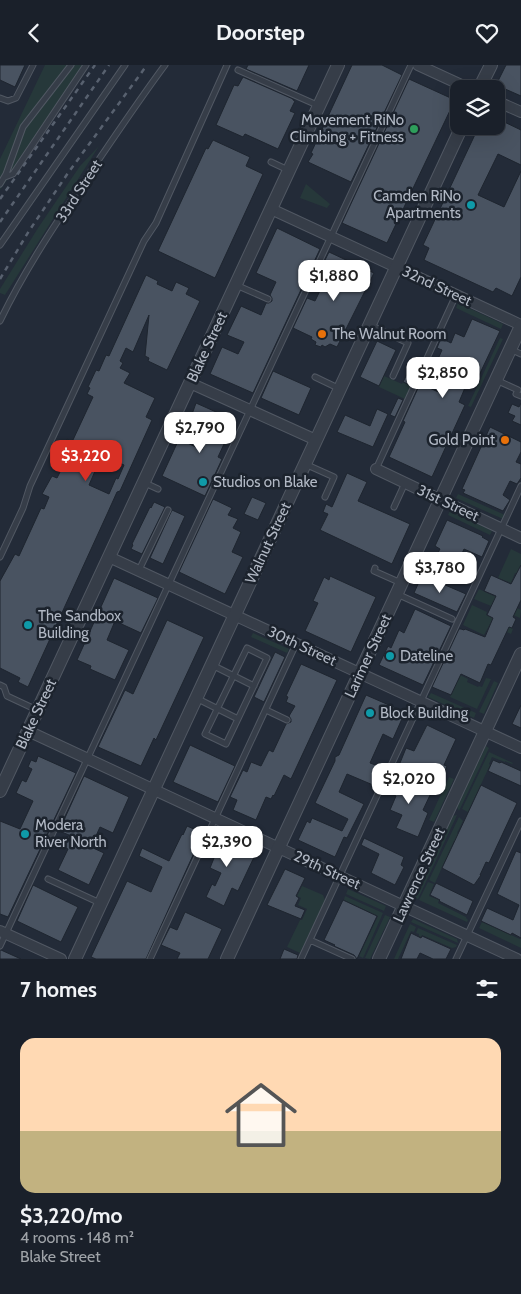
<!DOCTYPE html>
<html lang="en">
<head>
<meta charset="utf-8">
<style>
  :root { --surface:#1a202a; --page:#272d36; --text:#f1f3f6; --muted:#9fa3a8; --line:#383e47; --accent:#d93025 }
  body { margin:0; font-family:Cabin,sans-serif; background:var(--page); color:var(--text); height:100vh; display:flex; flex-direction:column; font-size:19px; white-space:nowrap }
  * { box-sizing:border-box; margin:0 }
  p { font-size:16px; color:var(--muted) }
  .icon { flex:none; width:28px; height:28px; fill:none; stroke:currentColor; stroke-width:2; stroke-linecap:round; stroke-linejoin:round }
  .map { position:relative; height:894px; overflow:hidden }
  .panel { display:flex; flex-direction:column; background:var(--surface); flex:1 }
  .panel>* { flex:none }
  .tools { position:absolute; left:450px; top:15px; display:grid; gap:10px }
  .tools a { display:grid; place-items:center; width:55px; height:55px; border-radius:10px; background:var(--surface); box-shadow:0 5px 20px #0002,0 0 0 1px var(--line); font-size:25px }
  .price { position:absolute; translate:-50% -42px; padding:0 11px; border-radius:10px; background:#fff; color:#222; font-size:16px; line-height:32px; filter:drop-shadow(0 1px 2px #0008) }
  .price::after { content:''; position:absolute; left:50%; top:30px; width:15px; height:11px; margin-left:-8px; background:inherit; clip-path:polygon(0 0,100% 0,50% 100%) }
  .price.current { background:var(--accent); color:#fff }
  ul { padding:0; list-style:none }
  li { display:grid; align-content:center; gap:10px; height:265px; padding:0 20px }
  li span { display:grid; place-items:center; height:155px; border-radius:15px; color:#555 }
  li>.icon { margin-inline-start:auto }
  span .icon { width:90px; height:90px; fill:#fffc; stroke-width:1 }
  li b { font-size:21px }
  h2 { display:flex; justify-content:space-between; align-items:center; height:60px; padding:0 20px; font-size:21px }
  header { display:flex; justify-content:space-between; align-items:center; height:65px; padding:0 20px; background:var(--surface); font-size:22px; font-weight:800 }
  .map>svg:first-child { display:block }
</style>
</head>
<body>
<header><svg class="icon" aria-label="back" viewBox="0 0 24 24"><path d="M15 5l-7 7 7 7"/></svg>Doorstep<svg class="icon" aria-label="heart" viewBox="0 0 24 24"><path d="M12 20l-8-8c-3-5 5-10 8-4 3-6 11-1 8 4z"/></svg></header>
<div class="map">
<svg width="521" height="894" viewBox="0 0 521 894">
  <rect width="100%" height="100%" fill="#232b38"/>
  <path fill="#26383a" d="M45,0h43l-88,125v-31z
    M99,81l-94,149 -5,-2v-4l38,-61 42,-62z
    M306,119l24,20 -3,4 -27,-10z
    M458,238l45,21 -2,5 -45,-21z
    M500,273l3,1 -32,68 -3,-1z
    M384,311l18,8 1,-2 8,4 -6,13 -26,-12z
    M458,429l47,21 -2,4 -47,-21z
    M450,446l42,20 -2,4 -42,-20z
    M511,484l10,5v22l-6,-3 -4,10 -13,-5z
    M479,524l36,17v1l6,3 -1,8 -46,-19z
    M472,540l15,7 -1,3 21,10v1l6,3 -2,5 -21,-10 -6,11 -21,-10z
    M253,568l36,16 -2,4 -36,-16z
    M460,610l8,4 -1,3 11,5 1,-1 3,1 4,-9 5,1 -14,30 -27,-12z
    M494,616l4,2 -14,31 -5,-2z
    M431,628l45,20 -2,5 -46,-21z
    M486,681l3,2 -30,63 -2,-4z
    M489,687l24,11 -1,1 -7,-3v1l-13,-5 -3,7 1,1 -22,47 -6,-3z
    M449,712l5,2 -20,43 -5,-2z
    M457,750l-39,84 -3,-1 38,-82z
    M459,752l4,4 -6,12 17,8 -4,8 -16,-8 -19,42 -6,-3z
    M428,817l6,2 -5,12 10,4 -1,3 28,14v1l2,2 -1,2 -48,-22z
    M302,821l21,9 2,5 -25,53 -13,-6 13,-27h2l5,-11 -9,-4 3,-7 -4,-2z
    M348,824l38,17 -2,5 -38,-17z
    M345,831l38,17 -20,45 -4,-2 19,-40 -34,-16z
    M385,850l5,2 -20,42 -5,-1z
    M413,854l44,20 1,4 -47,-21z
    M482,857l38,17h1v9l-42,-20z
    M410,859l6,3 -2,5 -3,-1 -13,28h-4z
    M418,863l39,17 -1,2 -4,1 -30,-13 -1,2 -2,-1v-2l-3,-1z"/>
  <path fill="#495361" stroke="#1e252f" fill-rule="evenodd" d="M0,0h25l-10,22 -15,-7z
    M248,0h61l-12,26 -51,-22z
    M352,0h30l20,10 -51,107 -43,-20 5,-8 -2,-1z
    M506,0h15v31l-25,-11z
    M243,12l50,22v1l2,1 -5,10 5,2 -17,36 -33,-15 -2,3 -27,-12 18,-40 4,1z
    M409,14l46,21 -68,143 -45,-20z
    M496,53l25,12v35l-23,-11 -20,41 26,12 17,-36v106l-9,19 -16,-8 -3,4 -69,-32 5,-12 -6,-3 56,-119h17z
    M213,75l37,17 -4,9 17,8 -48,104 -57,-27 48,-103 2,1z
    M277,163l43,21 -67,144 -43,-19 12,-27 16,7 6,-12 -17,-7 14,-29 20,9 5,-12h3l3,-2v-3l-2,-3 6,-13 -20,-9z
    M329,187l45,21 -37,74 -7,-3 -5,3 -3,-2 -1,2 -6,-2 1,-3 -5,-3 1,-2 -19,-9 14,-30 8,3 13,-27 -8,-4z
    M146,210l12,6 -1,3 15,7 4,-9 13,6 -3,6 14,7 -33,69 -19,-9 1,-3 -4,-2 4,-41 -16,37 -7,-4 -6,13 3,2 -3,5 10,5 -6,10 31,15 -9,19 6,3 -32,71 -3,1 -9,20 -80,175 -10,-5 2,-4 -20,-10v-87l15,-27 4,2 22,-48 3,1 5,-12 -7,-3 10,-18 5,2 6,-12 -7,-4 11,-23 5,3 21,-45 -6,-3 3,-6 -2,-1 8,-17 3,1 7,-16 3,1zM102,390l22,10 -6,14 -2,-1 -7,16 -20,-9z
    M472,254l28,12 -26,55 -7,-3 -8,19 6,3 -33,72 -43,-20 16,-35 -2,-1 21,-46 5,2 -4,9 18,8 6,-14 -15,-7 6,-13 -2,-1 4,-9 -5,-2 4,-10 10,5 4,-10 9,4z
    M377,276l19,9 -17,36 -19,-9z
    M410,303l6,3 -6,14 -7,-3z
    M273,306l38,17 -12,27 -38,-17z
    M398,333l5,2 -8,17 -5,-2z
    M196,338l38,17 -4,9h1l-13,28 4,2 -17,37 -43,-20 17,-37 23,11 11,-23 -22,-10z
    M521,338v22l-9,-4 3,-5 -7,-3 4,-9 7,3z
    M377,344l11,5 -15,33 -36,-15 8,-17 25,11z
    M490,362l31,15v10l-5,10 5,2v14l-4,6 -7,-3 -7,14 7,5 -7,11 -40,-18 2,-3 -3,-1z
    M347,408l20,9 -9,19 52,23 -18,40 -72,-34 8,-16 -5,-2 3,-8 6,3z
    M252,432l14,6 -8,17 -14,-6z
    M213,434l19,9 -4,7 10,4 -5,9 8,4 -9,20 11,5 -18,37 -46,-22z
    M154,437l11,5 -23,47 -11,-5 2,-4 -1,-1 18,-37 1,1z
    M172,445l13,6 -22,48 -13,-6z
    M447,455l36,16 -1,1 7,4 -7,16 -18,-8 -3,7 -2,-1 -6,12 -18,-9 5,-9 -5,-3z
    M521,500v35l-8,17 3,2 -4,9 -3,-1 -18,38 -3,-1 -8,19 -19,-9 -10,21 -19,-8 27,-58h2l3,1 1,-1 20,8 8,-19 -6,-3 9,-19 -12,-5 7,-16 20,9z
    M422,510l44,19 -9,18 -43,-19z
    M330,511l46,21 -25,55 -46,-21 13,-28 -5,-2 11,-24 5,3z
    M114,513l44,20 -17,35 -26,-12 -8,19 22,10 -14,30 -25,-11 1,-3 -14,-6z
    M415,544l36,17 -28,59 -44,-20 9,-19 3,2 8,-18 5,3z
    M167,555l37,17 -48,103 -2,-2 -13,28 -43,-19 27,-57 8,4z
    M275,587l10,5 -21,45 -10,-5z
    M301,599l36,16 -46,99 -7,-4 -10,21 -1,-1 -2,4 -5,-2 -10,23 -23,-10 4,-10 -7,-3 13,-27 4,2 4,-10 10,4 8,-16 4,2 13,-28 5,-2v-3l-2,-3 6,-10 -9,-4 2,-5 -2,-1z
    M366,630l39,17 -12,27 -10,-5 -13,29 11,4 -8,18 -26,-11 -8,18 25,12 -17,34 -3,-1 -9,20 -37,-17 9,-19 3,2 2,-5 30,13 6,-12 -33,-16 20,-42v-4l4,-2z
    M521,640v23l-9,-4z
    M427,660l29,14 -12,26 3,1 -8,21 -41,-19 8,-20 8,3z
    M190,680l45,21 -17,36 -45,-20z
    M38,691l38,17 -68,144 -8,-3v-93l20,8 13,-28 -17,-8 6,-13 4,2 6,-13 -4,-2 3,-7 5,2z
    M493,695l7,3 1,-1 20,9v15l-33,-15z
    M393,710l38,18 -8,17 5,3 -10,24 -22,-9 6,-13 -12,-5 6,-14 -10,-5z
    M84,711l45,21 -16,36 -13,-6 -9,20 13,6 -15,32 -31,-15 10,-21 -5,-2 6,-12 -10,-4z
    M481,720l36,18 -28,60 -3,-1 -6,13h1l-7,10 -32,-17z
    M187,761l16,7 -57,126h-50l-5,-2 36,-76 24,11 11,-25 -23,-11 3,-8 27,13 13,-27 1,1z
    M212,771l28,13v-1l15,7 -17,36 -6,-3 -8,18 -18,-9 6,-13 3,2 6,-13 -11,-5 4,-10 -10,-5z
    M364,773l40,19 -3,8 3,2 -9,18 -24,-12 8,-19 -18,-9z
    M516,786l5,2v85l-9,-5 -1,2 -30,-14 6,-13 26,12 6,-15 -22,-11z
    M285,804l20,9 -9,18 3,2 -4,8 10,4 -4,9 -34,-14z
    M436,818l37,18 -6,14 -28,-14 1,-1 -10,-5z
    M33,820l45,22 -17,35 -44,-21z
    M343,835l34,16 -20,43 -3,-4 -20,-9 1,-1 -11,-5z
    M185,847l37,17 -14,30h-31l3,-6 -19,-8 9,-18 7,3z
    M411,868l10,5 1,-2 29,13 -5,10h-13l-13,-6 -3,6h-16z
    M284,884l14,6 -1,4h-17z
    M0,885h1l20,9h-21z"/>
  <g fill="none" stroke-linecap="round" stroke-linejoin="round">
    <defs>
      <path id="service" d="M238,5l79,35
        M0,33l8,3 8,-3 17,-33
        M271,97l17,8
        M5,112l8,-3 73,-109
        M0,119l6,-10 17,-47 48,-62
        M0,180l125,-180
        M236,220l32,14
        M0,256c25,-52 58,-101 91,-150 24,-35 48,-71 74,-106
        M370,260l38,18 -15,33
        M510,284l11,5
        M315,312l25,12
        M496,315l22,10 -2,4 5,2
        M305,399l29,13 -9,20
        M376,404l80,-174
        M145,418l13,6
        M394,442l11,-24
        M415,489l47,22
        M0,492l23,-49 7,-22 114,-245 12,-18 71,-158
        M375,503l-1,3 27,12
        M139,505l29,-60
        M397,529l55,25
        M247,583l20,10 -41,86 -21,-10z
        M212,600l42,21
        M0,620l4,2 3,9 30,14
        M196,633l42,21
        M266,645l21,10
        M390,704l48,22
        M48,814l52,24
        M310,875l42,19
        M0,881l411,-881
        M150,894l146,-315
        M301,894l220,-473
        M456,894l65,-138"/>
      <path id="minor" d="M418,0l52,24
        M496,36l25,11
        M271,144l250,116
        M190,318l126,57
        M376,404l145,69
        M109,492l412,191
        M28,666l489,228
        M0,866l61,28"/>
      <path id="tertiary" d="M479,24l12,-24
        M0,726l338,-726
        M75,894l387,-833
        M227,894l294,-633
        M379,894l142,-305"/>
    </defs>
    <use href="#service" stroke="#515863" stroke-width="7"/>
    <use href="#minor" stroke="#515863" stroke-width="12"/>
    <use href="#tertiary" stroke="#515863" stroke-width="14"/>
    <use href="#service" stroke="#363d48" stroke-width="5"/>
    <use href="#minor" stroke="#363d48" stroke-width="10"/>
    <use href="#tertiary" stroke="#363d48" stroke-width="12"/>
    <path stroke="#58616f" stroke-width="2.5" stroke-dasharray="5 5" stroke-linecap="butt" d="M0,134l95,-134
      M0,157l109,-157
      M0,214l29,-48 39,-58 79,-108"/>
  </g>
  <circle fill="#2e9e5b" stroke="#1c232d" stroke-width="2" cx="414" cy="64" r="5"/>
  <g fill="#0f9aa8" stroke="#1c232d" stroke-width="2">
    <circle cx="471" cy="140" r="5"/>
    <circle cx="203" cy="417" r="5"/>
    <circle cx="28" cy="560" r="5"/>
    <circle cx="390" cy="591" r="5"/>
    <circle cx="370" cy="648" r="5"/>
    <circle cx="25" cy="769" r="5"/>
  </g>
  <g fill="#e8710a" stroke="#1c232d" stroke-width="2">
    <circle cx="322" cy="269" r="5"/>
    <circle cx="505" cy="375" r="5"/>
  </g>
  <g text-anchor="middle" stroke-width="5" stroke-linejoin="round" paint-order="stroke">
    <g font-size="15" fill="#b1b8c4" stroke="#1c232d" text-anchor="start">
      <text x="404" y="60" text-anchor="end">Movement RiNo<tspan x="404" dy="17">Climbing + Fitness</tspan></text>
      <text x="461" y="136" text-anchor="end">Camden RiNo<tspan x="461" dy="17">Apartments</tspan></text>
      <text x="332" y="274">The Walnut Room</text>
      <text x="495" y="380" text-anchor="end">Gold Point</text>
      <text x="213" y="422">Studios on Blake</text>
      <text x="38" y="556">The Sandbox<tspan x="38" dy="17">Building</tspan></text>
      <text x="400" y="596">Dateline</text>
      <text x="380" y="653">Block Building</text>
      <text x="35" y="765">Modera<tspan x="35" dy="17">River North</tspan></text>
    </g>
    <g font-size="15" fill="#b1b8c4" stroke="#1c232d">
      <text transform="translate(79 126) rotate(-57)" y="5">33rd Street</text>
      <text transform="translate(437 221) rotate(25)" y="5">32nd Street</text>
      <text transform="translate(207 282) rotate(-65)" y="5">Blake Street</text>
      <text transform="translate(448 438) rotate(25)" y="5">31st Street</text>
      <text transform="translate(268 478) rotate(-65)" y="5">Walnut Street</text>
      <text transform="translate(302 581) rotate(25)" y="5">30th Street</text>
      <text transform="translate(368 591) rotate(-65)" y="5">Larimer Street</text>
      <text transform="translate(36 649) rotate(-65)" y="5">Blake Street</text>
      <text transform="translate(327 805) rotate(25)" y="5">29th Street</text>
      <text transform="translate(419 810) rotate(-65)" y="5">Lawrence Street</text>
    </g>
  </g>
</svg>
<div class="tools">
<a><svg class="icon" aria-label="layers" viewBox="0 0 24 24"><path d="M12 4l9 5-9 5-9-5zM3 14l9 5 9-5"/></svg></a>
</div>
<b class="price" style="left:334px;top:237px">$1,880</b>
<b class="price" style="left:443px;top:334px">$2,850</b>
<b class="price" style="left:200px;top:389px">$2,790</b>
<b class="price current" style="left:86px;top:417px">$3,220</b>
<b class="price" style="left:440px;top:529px">$3,780</b>
<b class="price" style="left:409px;top:740px">$2,020</b>
<b class="price" style="left:227px;top:803px">$2,390</b>
</div>
<section class="panel">
<h2>7 homes<svg class="icon" aria-label="filters" viewBox="0 0 24 24"><path d="M4 7h16M4 17h16"/><circle cx="9" cy="7" r="2"/><circle cx="15" cy="17" r="2"/></svg></h2>
<ul>
<li><span style="background:linear-gradient(#ffd9b3 60%,#c2b280 0)"><svg class="icon" aria-label="home" viewBox="0 0 24 24"><path d="M3 11l9-7 9 7M6 9v11h12V9"/></svg></span><div><b>$3,220/mo</b><p>4 rooms · 148 m²</p><p>Blake Street</p></div></li>
</ul>
</section>
</body>
</html>
